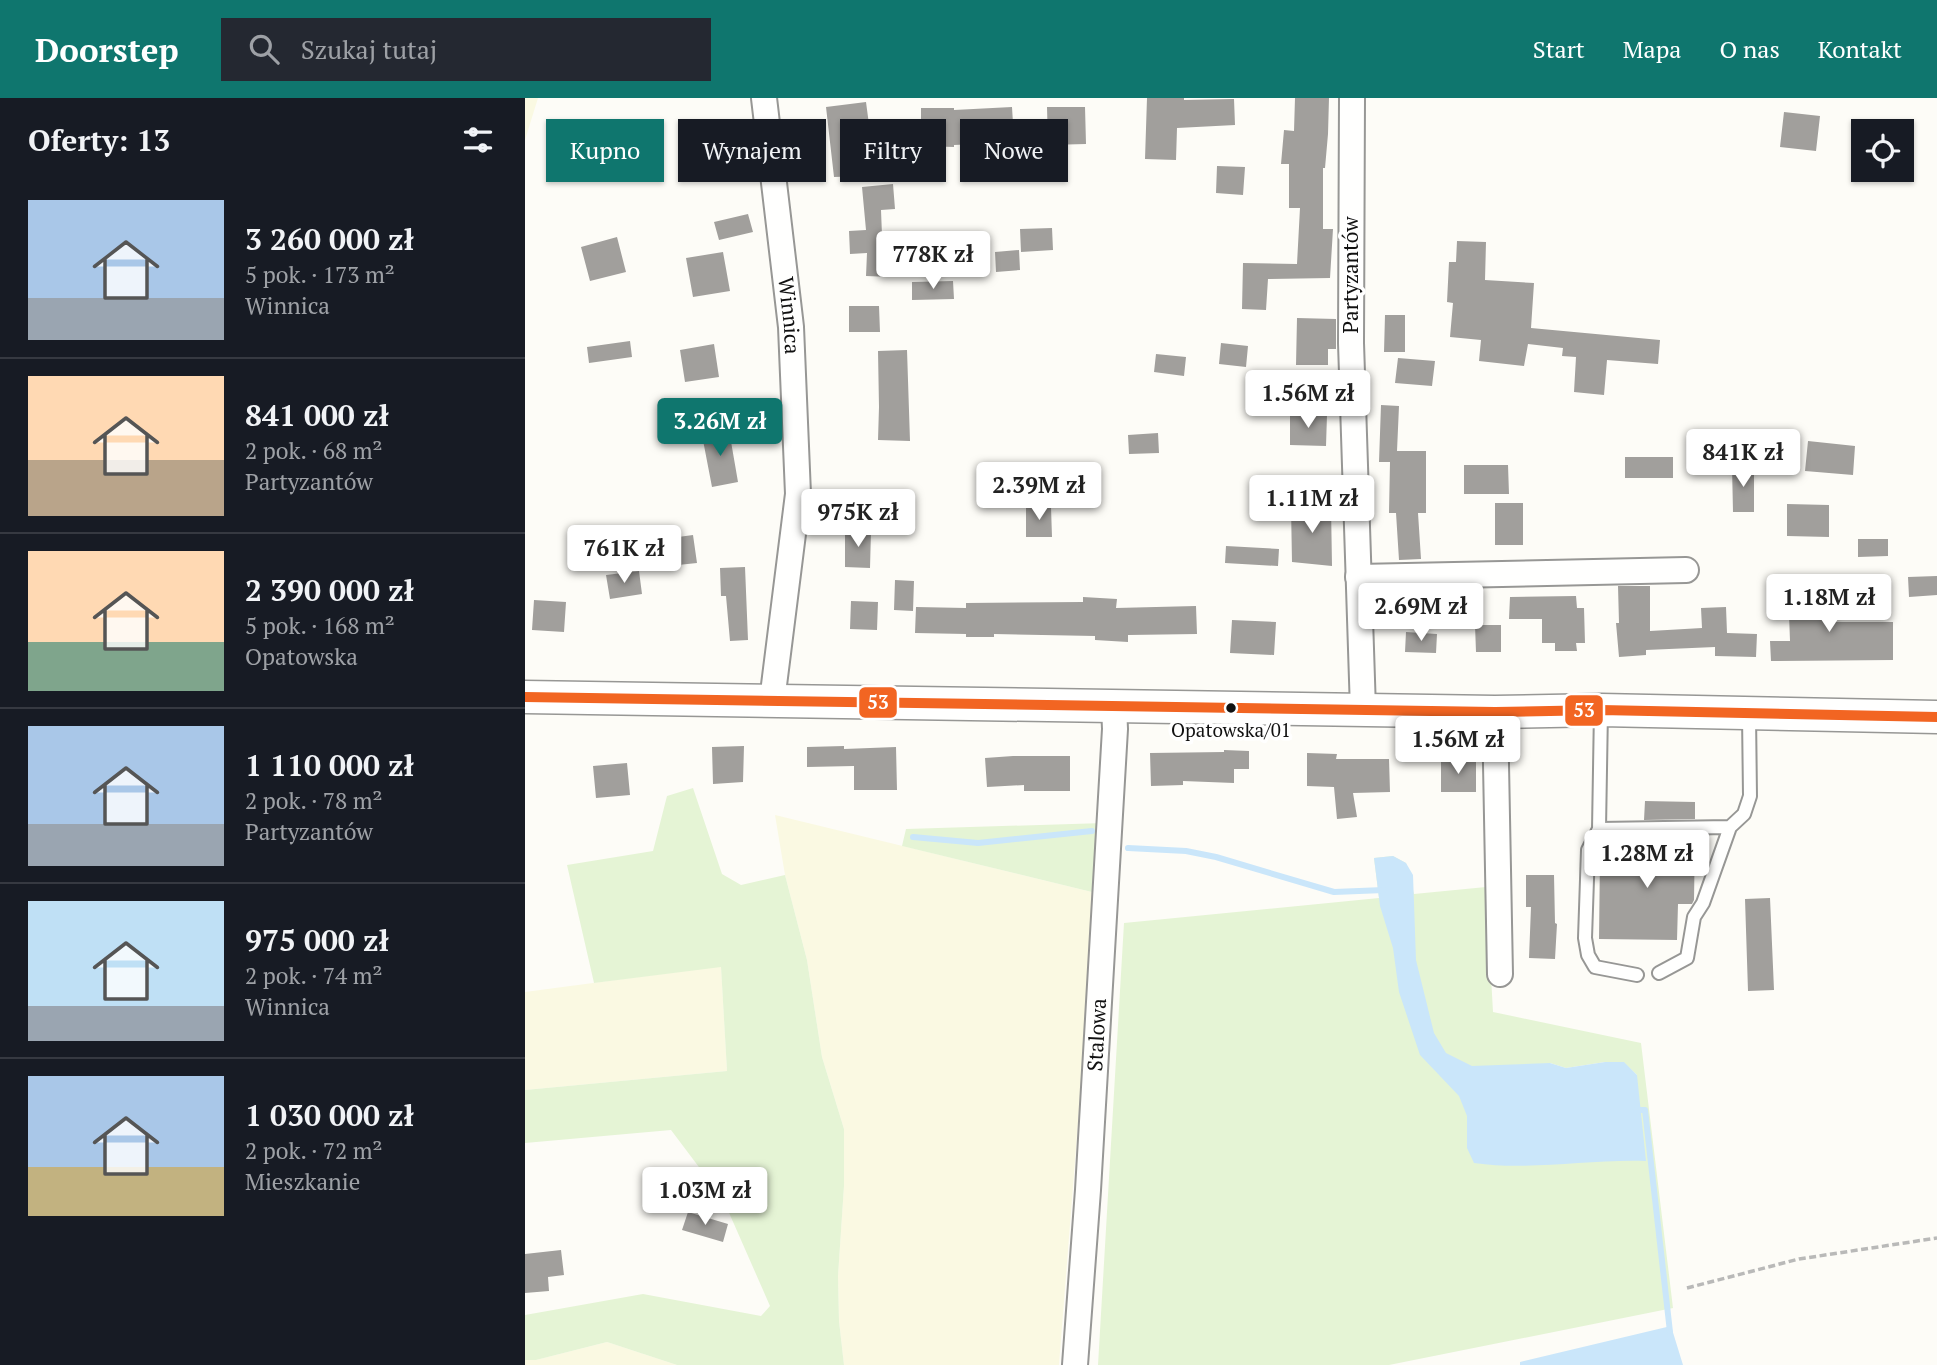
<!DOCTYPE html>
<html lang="pl">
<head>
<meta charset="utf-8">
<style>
  :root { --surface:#171b24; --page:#242831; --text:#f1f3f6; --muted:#9ea1a6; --line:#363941; --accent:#0f766e }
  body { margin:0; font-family:"PT Serif",serif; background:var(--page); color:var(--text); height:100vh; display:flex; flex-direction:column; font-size:26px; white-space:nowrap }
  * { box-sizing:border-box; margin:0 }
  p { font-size:23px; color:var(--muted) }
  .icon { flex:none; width:38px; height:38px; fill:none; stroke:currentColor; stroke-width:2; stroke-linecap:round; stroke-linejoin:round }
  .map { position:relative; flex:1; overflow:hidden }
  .details { display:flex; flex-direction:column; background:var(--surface); width:525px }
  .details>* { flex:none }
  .hud { position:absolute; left:21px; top:21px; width:665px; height:63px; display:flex; gap:14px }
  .buttons { position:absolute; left:1326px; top:21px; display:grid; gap:14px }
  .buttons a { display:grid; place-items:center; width:63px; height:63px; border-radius:0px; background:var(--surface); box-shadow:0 2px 5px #0004; font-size:35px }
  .price { position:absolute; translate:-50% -60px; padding:0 16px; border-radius:7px; background:#fff; color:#222; font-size:23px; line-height:46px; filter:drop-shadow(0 2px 4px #0008) }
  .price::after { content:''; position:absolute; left:50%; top:42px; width:21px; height:16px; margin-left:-10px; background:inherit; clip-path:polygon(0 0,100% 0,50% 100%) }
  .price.selected { background:var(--accent); color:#fff }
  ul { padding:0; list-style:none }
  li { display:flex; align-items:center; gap:21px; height:175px; padding:0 28px }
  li+li { border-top:2px solid var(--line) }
  li span { display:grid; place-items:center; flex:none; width:196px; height:140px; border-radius:0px; color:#555 }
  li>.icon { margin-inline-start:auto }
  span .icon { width:84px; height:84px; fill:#fffc; stroke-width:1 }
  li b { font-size:30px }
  h2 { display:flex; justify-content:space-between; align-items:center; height:84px; padding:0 28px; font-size:30px }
  .pill { padding:0 24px; border-radius:0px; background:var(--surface); box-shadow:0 2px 5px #0004; font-size:24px; line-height:63px }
  .pill.selected { background:var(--accent); color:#fff }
  header { display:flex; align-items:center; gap:42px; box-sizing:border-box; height:98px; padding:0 35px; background:var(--accent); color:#fff }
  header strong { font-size:33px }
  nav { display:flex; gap:38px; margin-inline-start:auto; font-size:24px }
  .search { width:490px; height:63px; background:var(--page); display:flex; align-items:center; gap:18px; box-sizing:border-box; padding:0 24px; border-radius:0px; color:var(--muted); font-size:26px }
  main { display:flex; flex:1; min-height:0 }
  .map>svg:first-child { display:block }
</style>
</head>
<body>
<header>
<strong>Doorstep</strong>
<div class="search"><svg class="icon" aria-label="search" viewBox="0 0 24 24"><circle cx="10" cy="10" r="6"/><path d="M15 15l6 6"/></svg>Szukaj tutaj</div>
<nav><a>Start</a><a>Mapa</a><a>O nas</a><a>Kontakt</a></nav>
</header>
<main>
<section class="details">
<h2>Oferty: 13<svg class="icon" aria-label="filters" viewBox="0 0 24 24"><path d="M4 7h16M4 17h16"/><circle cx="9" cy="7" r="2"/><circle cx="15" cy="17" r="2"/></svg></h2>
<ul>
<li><span style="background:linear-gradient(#a9c7e8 70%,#9aa5b1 0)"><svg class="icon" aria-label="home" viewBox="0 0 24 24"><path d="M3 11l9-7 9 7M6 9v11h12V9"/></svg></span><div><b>3 260 000 zł</b><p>5 pok. · 173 m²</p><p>Winnica</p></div></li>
<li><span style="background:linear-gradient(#ffd9b3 60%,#b9a48a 0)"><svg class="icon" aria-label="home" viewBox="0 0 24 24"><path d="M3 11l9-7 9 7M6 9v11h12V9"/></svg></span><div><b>841 000 zł</b><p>2 pok. · 68 m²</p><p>Partyzantów</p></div></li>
<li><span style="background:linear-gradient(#ffd9b3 65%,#7fa58c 0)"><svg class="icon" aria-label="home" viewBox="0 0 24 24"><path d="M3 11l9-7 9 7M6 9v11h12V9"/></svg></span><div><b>2 390 000 zł</b><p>5 pok. · 168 m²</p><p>Opatowska</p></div></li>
<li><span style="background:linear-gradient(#a9c7e8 70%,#9aa5b1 0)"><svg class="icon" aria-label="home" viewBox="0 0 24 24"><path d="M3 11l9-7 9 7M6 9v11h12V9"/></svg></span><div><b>1 110 000 zł</b><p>2 pok. · 78 m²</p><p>Partyzantów</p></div></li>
<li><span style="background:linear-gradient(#bfe0f5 75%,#9aa5b1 0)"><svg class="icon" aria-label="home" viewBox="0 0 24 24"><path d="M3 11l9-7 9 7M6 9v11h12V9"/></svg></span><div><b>975 000 zł</b><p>2 pok. · 74 m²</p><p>Winnica</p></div></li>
<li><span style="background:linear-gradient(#a9c7e8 65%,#c2b280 0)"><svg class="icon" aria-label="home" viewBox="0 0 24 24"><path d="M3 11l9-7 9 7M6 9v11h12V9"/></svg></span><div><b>1 030 000 zł</b><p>2 pok. · 72 m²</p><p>Mieszkanie</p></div></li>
</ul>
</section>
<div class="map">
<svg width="1412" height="1267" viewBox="0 0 1412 1267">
  <rect width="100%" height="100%" fill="#fdfcf7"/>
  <path fill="#faf9e2" d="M0,0h13l-13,42z
    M250,717l321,78 -37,472h-215l-5,-44 -1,-45 6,-90v-57l-22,-72 -15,-97 -22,-85z
    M196,868l6,105 -202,19v-98z
    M82,1244l70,23h-152v-5h11z"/>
  <path fill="#e5f4d5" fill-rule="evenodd" d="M168,690l29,86 19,11 44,-10 22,85 15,97 22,72v57l-6,90 1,45 5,44h-167l-70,-23 -71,18h-11v-45l118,-21 118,22 9,-10 -47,-107 -52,-69 -146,13v-53l202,-19 -6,-104 -127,16 -27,-118 86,-14 14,-55z
    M579,725l-8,70 -194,-47 4,-17z
    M868,758l13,7 8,31 72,-7 7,125 148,31 32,265 -284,57h-291l26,-442 255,-25 -5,-40zM1080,964h18l14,13 -147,41 60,-53 16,5z"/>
  <path fill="#cae6fa" d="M868,758l13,7 7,12 3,85 18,73 12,20 26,13 78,-3 16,5 39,-6h19l13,13 9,86c-57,-2 -116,10 -172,2l-7,-15v-32l-8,-20 -39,-41 -21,-63 -6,-44 -13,-42 -6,-48z
    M1146,1228l12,39h-163v-3z"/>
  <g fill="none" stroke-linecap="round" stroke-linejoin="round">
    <path stroke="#cae6fa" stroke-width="6" d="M388,739l65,6 114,-12
      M603,750l58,3 30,6 118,35 50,-2
      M1110,1012h10l25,222"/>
  </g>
  <path fill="#a19f9c" d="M622,0h37v2l50,-1 1,26 -58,3 -1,32 -31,-1z
    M770,0h34l-1,36 -3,34h-2v61h10l-3,49 -62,1 -2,31 -24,-1 1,-46 54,1 3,-56h-11v-44h-8l3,-34 10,1z
    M341,4l6,45 -11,1 2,28 -29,1 -8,-70z
    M487,9l3,49h20v19h-37v-32l-44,2v2l-33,-1v-38h33v2z
    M522,9h38l1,37 -38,1z
    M1259,14l36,4 -4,35 -36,-4z
    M692,68l28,1 -2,28 -27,-2z
    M368,86l2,25 -14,1 2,50h9l-1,17 -25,-1 1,-23 -17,1 -1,-23 17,-1 -4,-43z
    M223,116l5,18 -34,8 -5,-18z
    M527,130l1,22 -32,2 -1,-23z
    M92,139l9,35 -36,9 -9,-34z
    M932,143l29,1 -1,38 49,3 -3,45 129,12 -2,24 -51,-4 -3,35 -30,-3 2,-35 -14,-1 1,-8 -35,-4 -4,22 -45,-5 2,-21 -31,-3 3,-34 -6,-1 2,-40h7z
    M494,152l1,20 -24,2 -1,-20z
    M198,154l7,39 -37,6 -7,-39z
    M428,183l1,18 -42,1v-18z
    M324,208h30l1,26h-31z
    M860,217h20v37h-21z
    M772,220l39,1v30h-8v16h-32z
    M105,243l2,16 -43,6 -2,-16z
    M696,245l27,3 -2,21 -27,-3z
    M189,246l5,33 -34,5 -5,-32z
    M382,252l3,91 -32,-1 1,-33 -1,-56z
    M631,256l30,3 -2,19 -30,-4z
    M873,260l37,3 -3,25 -37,-3z
    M856,307l18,1 -2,45h29v62h-8l3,46 -22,1 -3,-47h-7l1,-51h-11z
    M765,316l37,1 -1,31 -36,-1z
    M204,332l9,52 -26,5 -10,-52z
    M633,335l1,20 -30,1 -1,-19z
    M1283,343l47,5 -2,29 -48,-4z
    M1100,359h48v21h-48z
    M939,367h44l1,29h-45z
    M1229,367v47h-21l-1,-46z
    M970,405h28v42h-28z
    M1262,406l42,1v32l-42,-1z
    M766,408h40l1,60 -40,-4z
    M501,409h25l1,30h-26z
    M320,433h26l-1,37 -25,-1z
    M168,437l4,28 -38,4 -3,-27z
    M1333,441h30v17l-30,1z
    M701,448l53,3 -1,17 -53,-3z
    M220,469l3,73 -18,1 -4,-45h-5l-1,-28z
    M114,473l3,23 -32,5 -4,-24z
    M1412,478v19l-28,2 -1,-20z
    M370,482l19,1 -1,30 -19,-1z
    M1093,488h32v45l52,-3 -1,-20 25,-1 1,26 30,1 -1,23 -41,-1v-9l-69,3v5l-27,2 -3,-34h3z
    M1286,488v2h11l1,34h70v38l-122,1 -1,-20h20l-2,-54z
    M1051,498l1,12h7l1,35h-9l1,8h-22v-8h-13v-24h-33l1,-22z
    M558,499l34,2 -1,9 80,-2 1,28 -69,1v7l-33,-2v-4l-101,-2v3h-28v-3l-51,-1 1,-26 50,1v-5l117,-1z
    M9,502l32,2 -2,30 -32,-2z
    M326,503l27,1 -1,28 -27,-1z
    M707,522l44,2 -2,33 -44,-2z
    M950,527h26v27h-25z
    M881,534l31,2 -1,19 -31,-1z
    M219,648l-1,36 -30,2 -1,-37z
    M319,648v3l52,-2 1,43h-43v-24l-47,1v-20z
    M699,652l25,1v18h-15v14l-51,-2v4l-32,1 -1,-33 74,-1z
    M782,655l30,1 -1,5h53l1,33 -37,1 4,24 -20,2 -3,-32 -27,-1z
    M488,658h57v35h-46v-6l-37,2 -2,-29z
    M916,662h35v32h-35z
    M102,665l3,32 -34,3 -3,-32z
    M1120,703l50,1v17l-51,1z
    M1170,738l-1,64 -2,4h-14l-1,36 -78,-1 1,-83h44v-19z
    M1001,777h28l1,48 2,1 -2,35 -26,-1 2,-51h-5z
    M1245,800l4,92 -26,1 -3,-92z
    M163,1114l40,12 -5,18 -41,-12z
    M36,1152l3,25 -16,2 1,14 -24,2v-39z"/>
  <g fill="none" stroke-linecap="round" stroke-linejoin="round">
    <defs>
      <path id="service" d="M1076,612l-2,119 131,-2 14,-13 6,-18 -1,-81
        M1074,731l-11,21 -3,88 3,17 7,12 42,8
        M1134,875l28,-15 7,-41 9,-14 27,-76"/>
      <g id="minor">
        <path id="s1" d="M239,0l27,229 7,167 -26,207"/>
        <path d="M827,0l-1,245 12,367"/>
        <path d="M833,479l328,-7"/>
        <path d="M970,614l5,262"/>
        <path id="s2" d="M550,1267l13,-175 27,-461 -1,-23"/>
      </g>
      <path id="tertiary" d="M0,599l970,15 106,-2 336,7"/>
    </defs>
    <use href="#service" stroke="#979795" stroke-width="16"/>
    <use href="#minor" stroke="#979795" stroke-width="28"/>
    <use href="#tertiary" stroke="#979795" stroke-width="35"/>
    <path stroke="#b9b9b8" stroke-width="3.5" stroke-dasharray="7 3.5" stroke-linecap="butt" d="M1162,1190l112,-29 138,-21"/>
    <use href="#service" stroke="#fffffe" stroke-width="12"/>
    <use href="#minor" stroke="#fffffe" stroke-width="24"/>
    <use href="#tertiary" stroke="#fffffe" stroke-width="32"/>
    <defs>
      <path id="bus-1" d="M0,599l970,15 106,-2 336,7"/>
    </defs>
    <use href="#bus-1" stroke="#fff" stroke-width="16"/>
    <use href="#bus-1" stroke="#f26522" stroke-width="10"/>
  </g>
  <circle fill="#111" stroke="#fff" stroke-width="2.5" cx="706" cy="610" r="6"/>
  <g text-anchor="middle" stroke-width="7" stroke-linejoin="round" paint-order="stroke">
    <g font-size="19" fill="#111" stroke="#fff">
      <text x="706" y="639">Opatowska/01</text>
    </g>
    <g font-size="21" fill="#111" stroke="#fff">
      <text transform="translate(826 177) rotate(-90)" y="7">Partyzantów</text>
      <text dy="7" stroke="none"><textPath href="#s1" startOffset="219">Winnica</textPath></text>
      <text dy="7" stroke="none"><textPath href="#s2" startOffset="331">Stalowa</textPath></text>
    </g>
  </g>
  <g stroke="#fff" stroke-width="2.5">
    <rect x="333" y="588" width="40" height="33" rx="7" fill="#f26522"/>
    <rect x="1039" y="596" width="40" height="33" rx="7" fill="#f26522"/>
  </g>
  <g font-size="19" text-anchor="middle" font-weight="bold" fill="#fff">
    <text x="353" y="611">53</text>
    <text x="1059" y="619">53</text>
  </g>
</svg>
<div class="buttons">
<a><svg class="icon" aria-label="locate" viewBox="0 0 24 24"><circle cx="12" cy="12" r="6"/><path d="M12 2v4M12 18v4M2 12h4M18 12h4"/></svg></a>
</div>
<b class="price" style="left:408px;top:193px">778K zł</b>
<b class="price" style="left:783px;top:332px">1.56M zł</b>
<b class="price selected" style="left:195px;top:360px">3.26M zł</b>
<b class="price" style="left:1218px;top:391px">841K zł</b>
<b class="price" style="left:514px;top:424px">2.39M zł</b>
<b class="price" style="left:787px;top:437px">1.11M zł</b>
<b class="price" style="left:333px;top:451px">975K zł</b>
<b class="price" style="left:99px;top:487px">761K zł</b>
<b class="price" style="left:1304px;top:536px">1.18M zł</b>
<b class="price" style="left:896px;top:545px">2.69M zł</b>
<b class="price" style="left:933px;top:678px">1.56M zł</b>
<b class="price" style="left:1122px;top:792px">1.28M zł</b>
<b class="price" style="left:180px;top:1129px">1.03M zł</b>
<div class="hud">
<a class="pill selected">Kupno</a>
<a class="pill">Wynajem</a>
<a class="pill">Filtry</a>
<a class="pill">Nowe</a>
</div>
</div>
</main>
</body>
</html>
